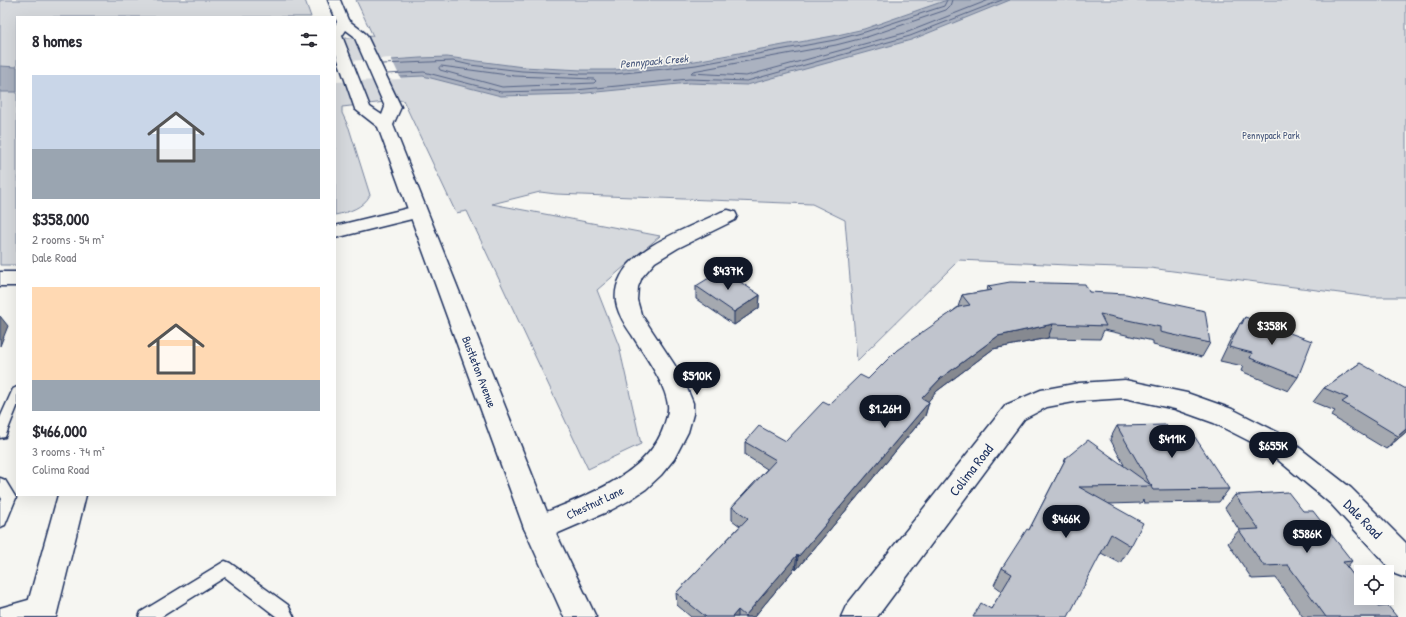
<!DOCTYPE html>
<html lang="en">
<head>
<meta charset="utf-8">
<style>
  :root { --surface:#fff; --page:#f2f2f3; --text:#2b2b33; --muted:#7c7c81; --accent:#111827 }
  body { margin:0; font-family:"Patrick Hand",sans-serif; background:var(--page); color:var(--text); height:100vh; display:flex; flex-direction:column; font-size:15px; white-space:nowrap }
  * { box-sizing:border-box; margin:0 }
  p { font-size:13px; color:var(--muted) }
  .icon { flex:none; width:22px; height:22px; fill:none; stroke:currentColor; stroke-width:2; stroke-linecap:round; stroke-linejoin:round }
  .map { position:relative; flex:1; overflow:hidden }
  .details { position:absolute; left:16px; top:16px; width:320px; height:480px; display:flex; flex-direction:column; background:var(--surface); border-radius:0px; box-shadow:0 4px 16px #0002 }
  .details>* { flex:none }
  .tools { position:absolute; left:1354px; top:565px; display:grid; gap:8px }
  .tools a { display:grid; place-items:center; width:40px; height:40px; border-radius:0px; background:var(--surface); box-shadow:0 4px 16px #0002; font-size:20px }
  .price { position:absolute; translate:-50% -34px; padding:0 9px; border-radius:14px; background:var(--accent); color:#fff; font-size:13px; line-height:26px; filter:drop-shadow(0 1px 2px #0008) }
  .price::after { content:''; position:absolute; left:50%; top:24px; width:12px; height:9px; margin-left:-6px; background:inherit; clip-path:polygon(0 0,100% 0,50% 100%) }
  .price.current { background:#222; color:#fff }
  ul { padding:0; list-style:none }
  li { display:grid; align-content:center; gap:8px; height:212px; padding:0 16px }
  li span { display:grid; place-items:center; height:124px; border-radius:0px; color:#555 }
  li>.icon { margin-inline-start:auto }
  span .icon { width:72px; height:72px; fill:#fffc; stroke-width:1 }
  li b { font-size:17px }
  h2 { display:flex; justify-content:space-between; align-items:center; height:48px; padding:0 16px; font-size:17px }
  .map>svg:first-child { display:block }
</style>
</head>
<body>
<div class="map">
<svg width="1406" height="617" viewBox="0 0 1406 617">
  <rect width="100%" height="100%" fill="#f6f6f2"/>
  <filter id="ink" filterUnits="userSpaceOnUse"><feTurbulence type="fractalNoise" baseFrequency=".025" numOctaves="2"/><feDisplacementMap in="SourceGraphic" scale="8" xChannelSelector="R" yChannelSelector="G"/><feConvolveMatrix kernelMatrix="1 2 1 2 8 2 1 2 1" color-interpolation-filters="sRGB"/></filter>
  <g filter="url(#ink)">
    <path fill="#d6d9dd" stroke="#78849e" d="M0,0h305l6,17h-294v248h-17z
      M356,0h1050v297h-36l-220,-29 -61,-2 -130,-6 -102,101 -12,-141 -33,-16 -256,-10 -16,-2 -48,12 168,32 -63,54 22,56 22,98 -53,25 -121,-258 -11,2 -53,-113 -61,7v6l7,15 21,67c-7,13 -21,17 -35,20v-176l38,-3z"/>
    <path fill="#abb2c0" stroke="#717e99" d="M947,0h63l-99,40 -164,45 -58,-2 -113,11 -75,2 -78,-20 -88,4v-16l85,-6 27,-1 76,10 59,3h32l50,-5 31,-4 138,-25 31,-7z
      M0,66l17,1v25h-17z"/>
    <path fill="#f6f6f2" d="M391,58l10,21 -66,3v-20z"/>
    <g fill="none" stroke-linecap="round" stroke-linejoin="round">
      <path stroke="#556385" stroke-width="1" d="M952,0l-2,6 -4,4 -79,27 -31,8 -143,26 -2,2 55,3 162,-44 81,-32
        M382,64l71,-3 17,4 52,6 60,3h32l50,-5 32,-4 139,-25 30,-8 79,-26 3,-6
        M441,66l74,10 79,3 2,2 -2,2 -92,4 -62,-17 -1,-2z
        M386,74l38,-2 77,20 75,-2 113,-11 58,2 163,-45 92,-36"/>
      <defs>
        <path id="lane" d="M17,387v20l-12,30 -5,1v-20l13,-29z
          M0,478l5,2 11,18 -11,27 -5,2v-24l2,-4 -2,-3z
          M225,561l5,2 58,42 6,12h-17l-52,-40 -64,40h-22l2,-5z
          M39,597l6,3 2,5 -2,5 -21,7h-24v-9z"/>
        <path id="street" d="M417,206l7,2 2,4 -2,4 -89,22v-12z
          M728,210l7,2 2,4 -2,4 -57,28 -23,14 -13,15 -4,10 -1,13 4,14 33,50 10,17 9,22v11l-5,18 -14,27 -13,16 -15,14 -18,12 -19,10 -60,26 -10,4 -10,-4 -5,-9 5,-9c46,-19 118,-41 135,-93 2,-7 5,-14 4,-21 -3,-23 -24,-50 -36,-70 -13,-19 -23,-36 -11,-59 16,-32 69,-48 100,-64z
          M0,272h17v14h-17z
          M1125,380l62,13 45,16 51,26 68,53 55,55v35l-11,-4 -64,-70 -66,-55 -51,-26 -39,-14 -50,-11 -46,3 -32,6 -23,12 -147,198h-36l5,-11 160,-201 35,-15 38,-7z
          M58,495h28l-30,122h-32z"/>
        <path id="primary" d="M328,0h12l8,20 18,14 35,73 -8,18 160,402 43,90h-32l-40,-89 -146,-401 -23,-18 -20,-58v-26l2,-3zM346,30l8,6 31,71 -3,8 -12,-8 -28,-71z"/>
      </defs>
      <use href="#lane" stroke="#1b2f5e" stroke-width="3"/>
      <use href="#street" stroke="#1b2f5e" stroke-width="3"/>
      <use href="#primary" stroke="#1b2f5e" stroke-width="3"/>
      <use href="#lane" fill="#f6f6f2" fill-rule="evenodd"/>
      <use href="#street" fill="#f6f6f2" fill-rule="evenodd"/>
      <use href="#primary" fill="#f6f6f2" fill-rule="evenodd"/>
    </g>
    <path fill="#a5a9b0" stroke="#1b2f5e" d="M696,286l64,9 -1,13 -25,17 -38,-26z
      M988,286l101,6 121,51 -8,14 -49,-12v-4l-49,-11 -4,9 -52,-1 -55,11 -56,42 -9,10 1,1 -4,14 -129,154 -1,-2 -41,49h-63l-14,-12 -1,-12 64,-67 -8,-6v-13l35,-38 -22,-14v-13l41,-1 43,-36 39,-26 90,-72 4,-12 25,-4z
      M1245,317l53,60 -10,14 -47,-20 2,-5 -23,-5 12,-25z
      M1360,363l46,69 -20,17 -55,-33 4,-5 -22,-9 11,-14z
      M1117,426l53,5 59,58 -10,13 -75,1 -1,-3 -2,3 -32,1 22,42 -11,17 -19,-10 -110,56 11,-18 -8,-6 8,-17 27,-38 37,-72 58,7 -14,-26z
      M1235,495l68,16 49,50 -5,6 31,40 19,10h-94l-27,-39 -24,1 -24,-36 11,-13 -14,-22z"/>
    <path fill="#868990" stroke="#1b2f5e" d="M760,295l-1,13 -25,17v-13z
      M0,316l8,10 -8,20z
      M1053,324l-5,14 -55,11 -56,42 -18,21 3,-14 19,-20 57,-42z
      M929,402l-4,14 -129,154 2,-13z
      M1406,429v3l-20,17 12,-13z
      M797,555l-2,13 -41,49h-9v-1z
      M738,610v7h-6z"/>
    <path fill="#c0c4cd" stroke="#1b2f5e" d="M722,270l38,25 -26,17 -38,-26z
      M1010,282l75,2 4,8 37,2 79,17 5,32 -50,-11v-5l-60,-13 6,12 -53,-2 -55,12 -57,42 -19,20 7,4 -131,155 -1,-2 -52,61 -7,-6 -6,7h-26l-30,-24 72,-75 -16,-11 44,-47 -31,-18 14,-16 27,15 37,-39 6,3 31,-30 8,4 29,-29 62,-43 11,-2 -8,-10 30,-5 -4,-4z
      M1245,317l67,24 -14,36 -48,-19 2,-5 -23,-6 11,-24 2,1z
      M1360,363l46,26v40l-8,7 -56,-34 6,-4 -24,-10z
      M1166,425l4,6h21l38,58 -76,1 -2,-3 1,-1 -2,-2 -33,-58z
      M1088,440l64,46 -73,1 64,36 -12,23 -20,-12 -43,83h-95l8,-14 10,6 21,-35 -10,-6 25,-39 2,1 37,-72z
      M1288,492l15,19h10l39,50 -9,1 18,23v13h10l7,9 10,-1 9,11h-71l-38,-52 -24,1 -25,-36 20,-1 -24,-34z"/>
  </g>
  <g text-anchor="middle" stroke-width="3" stroke-linejoin="round" paint-order="stroke">
    <g font-size="10" fill="#405177" stroke="#f6f6f2">
      <text x="1271" y="139">Pennypack Park</text>
    </g>
    <g font-size="11" font-style="italic" fill="#46567b" stroke="#f6f6f2">
      <text transform="translate(654 61) rotate(-5)" y="4">Pennypack Creek</text>
    </g>
    <g font-size="12" fill="#1b2f5e" stroke="#f6f6f2">
      <text transform="translate(479 372) rotate(69)" y="4">Bustleton Avenue</text>
      <text transform="translate(595 503) rotate(-25)" y="4">Chestnut Lane</text>
    </g>
    <g font-size="14" fill="#1b2f5e" stroke="#f6f6f2">
      <text transform="translate(971 470) rotate(-52)" y="5">Colima Road</text>
      <text transform="translate(1363 519) rotate(46)" y="5">Dale Road</text>
    </g>
  </g>
</svg>
<div class="tools">
<a><svg class="icon" aria-label="locate" viewBox="0 0 24 24"><circle cx="12" cy="12" r="6"/><path d="M12 2v4M12 18v4M2 12h4M18 12h4"/></svg></a>
</div>
<b class="price" style="left:728px;top:291px">$437K</b>
<b class="price current" style="left:1272px;top:346px">$358K</b>
<b class="price" style="left:697px;top:396px">$510K</b>
<b class="price" style="left:885px;top:429px">$1.26M</b>
<b class="price" style="left:1172px;top:459px">$411K</b>
<b class="price" style="left:1273px;top:466px">$655K</b>
<b class="price" style="left:1066px;top:539px">$466K</b>
<b class="price" style="left:1307px;top:554px">$586K</b>
<section class="details">
<h2>8 homes<svg class="icon" aria-label="filters" viewBox="0 0 24 24"><path d="M4 7h16M4 17h16"/><circle cx="9" cy="7" r="2"/><circle cx="15" cy="17" r="2"/></svg></h2>
<ul>
<li><span style="background:linear-gradient(#c9d6e8 60%,#9aa5b1 0)"><svg class="icon" aria-label="home" viewBox="0 0 24 24"><path d="M3 11l9-7 9 7M6 9v11h12V9"/></svg></span><div><b>$358,000</b><p>2 rooms · 54 m²</p><p>Dale Road</p></div></li>
<li><span style="background:linear-gradient(#ffd9b3 75%,#9aa5b1 0)"><svg class="icon" aria-label="home" viewBox="0 0 24 24"><path d="M3 11l9-7 9 7M6 9v11h12V9"/></svg></span><div><b>$466,000</b><p>3 rooms · 74 m²</p><p>Colima Road</p></div></li>
</ul>
</section>
</div>
</body>
</html>
